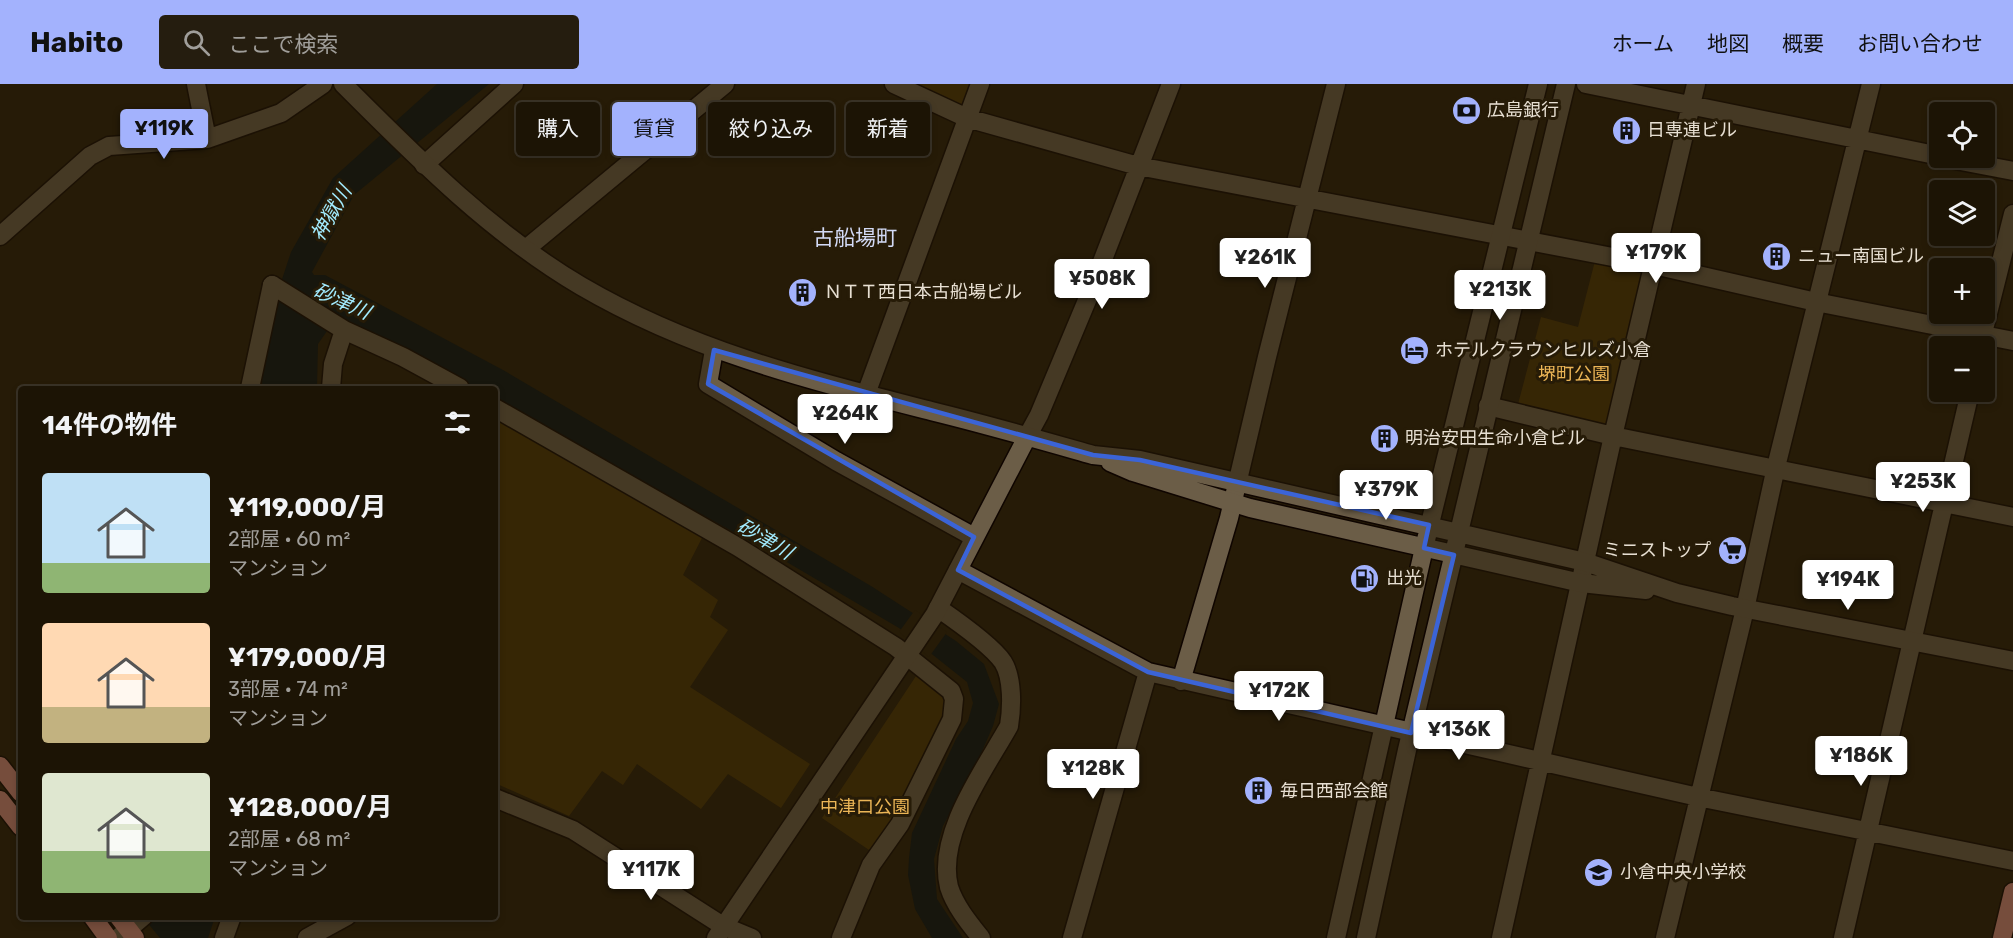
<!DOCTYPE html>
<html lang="ja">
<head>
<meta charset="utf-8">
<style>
  :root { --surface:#1c1405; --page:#251d0f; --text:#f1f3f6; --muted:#a09e9a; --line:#3a3327; --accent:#a3b2fd }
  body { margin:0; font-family:Rubik,"Noto Sans JP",sans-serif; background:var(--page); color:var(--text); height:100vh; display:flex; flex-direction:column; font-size:22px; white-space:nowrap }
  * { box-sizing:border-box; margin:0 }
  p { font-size:20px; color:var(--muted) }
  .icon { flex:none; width:33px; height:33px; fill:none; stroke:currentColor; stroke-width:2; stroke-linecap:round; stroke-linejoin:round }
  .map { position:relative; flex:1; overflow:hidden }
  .panel { position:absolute; left:18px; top:302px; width:480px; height:534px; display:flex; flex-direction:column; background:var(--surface); border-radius:6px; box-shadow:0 3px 9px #0003,0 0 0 2px var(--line) }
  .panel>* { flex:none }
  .hud { position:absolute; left:516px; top:18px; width:570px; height:54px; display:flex; gap:12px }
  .controls { position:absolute; left:1929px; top:18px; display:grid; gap:12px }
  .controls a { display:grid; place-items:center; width:66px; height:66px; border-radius:6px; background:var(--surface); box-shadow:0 3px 9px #0003,0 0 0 2px var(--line); font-size:30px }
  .price { position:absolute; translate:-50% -51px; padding:0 14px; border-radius:6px; background:#fff; color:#222; font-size:20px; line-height:39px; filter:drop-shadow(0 2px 3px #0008) }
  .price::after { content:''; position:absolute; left:50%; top:36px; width:18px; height:14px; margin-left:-9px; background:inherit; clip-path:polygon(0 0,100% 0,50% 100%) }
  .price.on { background:var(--accent); color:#111 }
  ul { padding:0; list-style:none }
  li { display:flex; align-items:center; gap:18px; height:150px; padding:0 24px }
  li span { display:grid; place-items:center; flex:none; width:168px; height:120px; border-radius:6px; color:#555 }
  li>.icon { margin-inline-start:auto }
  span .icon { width:72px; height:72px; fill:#fffc; stroke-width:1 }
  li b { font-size:26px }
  h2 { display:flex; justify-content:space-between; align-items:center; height:72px; padding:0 24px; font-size:26px }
  .tag { padding:0 21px; border-radius:6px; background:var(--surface); box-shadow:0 3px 9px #0003,0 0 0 2px var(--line); font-size:21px; line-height:54px }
  .tag.on { background:var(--accent); color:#111 }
  header { display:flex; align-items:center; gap:36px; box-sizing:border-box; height:84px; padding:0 30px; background:var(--accent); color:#111 }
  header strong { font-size:28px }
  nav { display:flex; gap:33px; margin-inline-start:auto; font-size:21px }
  .search { width:420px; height:54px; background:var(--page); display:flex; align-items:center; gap:15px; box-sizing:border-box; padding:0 21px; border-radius:6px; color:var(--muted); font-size:22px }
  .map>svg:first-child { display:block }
</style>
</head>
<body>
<header>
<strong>Habito</strong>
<div class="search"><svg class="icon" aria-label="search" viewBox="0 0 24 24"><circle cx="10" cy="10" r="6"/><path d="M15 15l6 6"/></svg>ここで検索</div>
<nav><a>ホーム</a><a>地図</a><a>概要</a><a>お問い合わせ</a></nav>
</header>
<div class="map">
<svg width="2013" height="854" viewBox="0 0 2013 854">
  <rect width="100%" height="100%" fill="#261b07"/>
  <path fill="#4a3304" d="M914,0h62l-14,23z
    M1595,177l51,9 -37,161 -92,-23 24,-91 37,10z
    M495,332l208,120 -20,39 35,25 -8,17 18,13 -38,57 120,77 -29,44 -53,-34 -27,35 -64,-45 -14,21 -21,-14 -33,45 -74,-33z
    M920,586l29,26 1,11 -56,112 -22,33 -50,-34z"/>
  <path fill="#051014" d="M437,0h52l-135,111 -42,77 2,3h11l178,95 368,216 85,55 28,23 15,40 -6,22 -13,30 -37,70 -9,33 3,40 26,39h-31l-17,-29 -7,-34 1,-17 3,-25 44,-94 12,-18 5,-18 -6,-21 -68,-54 -131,-77 -273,-150v-13h-23l-74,-42 -64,-25 -16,23 -1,44h-55l1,-51 28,-85 42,-74z
    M151,833h64l-7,21h-78z"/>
  <path fill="#261b07" d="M915,526l32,22 -18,25 -30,-25z
    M146,837l14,17h-33z"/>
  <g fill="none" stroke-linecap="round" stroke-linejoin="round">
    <defs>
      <path id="street" d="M196,0l11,55
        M894,0l73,34 171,48 516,99 162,37 197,39
        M1586,0l354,72
        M1945,74l68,13
        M424,81l90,-81
        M0,152l90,-80 19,-10 98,-7 74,-26 42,-29
        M527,164l198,-164
        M272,201l72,45 59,27 57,31
        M1980,261l33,-131
        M714,266l-6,34 128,77 138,76
        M331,304l2,-24 11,-34
        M866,310l114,-310
        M1488,322l125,30 400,81
        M495,324l243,139 158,100 55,44 3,8 -2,20 -52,105 -29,41 -30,73
        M1027,353l12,-22 49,-117 83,-214
        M958,486l190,102 550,125 315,64
        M938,524c16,11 54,38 65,54 10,16 9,46 6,64 -24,43 -73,109 -60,161 6,19 20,36 32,51
        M1181,597l48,-163 38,-161 69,-273
        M495,714l78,32 150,96 29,12
        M224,854l8,-22
        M307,854l40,-22
        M1072,854l76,-266
        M1501,854l112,-502 83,-352
        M1665,854l80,-329 31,-142 95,-383
        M1843,854l127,-546"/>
      <path id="secondary" d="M343,0c74,74 148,149 238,202 113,66 229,94 354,126 53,13 105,28 158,43l47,5 445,102 92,31 55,13 281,55
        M250,304l22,-103
        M1110,378l23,10 117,36 331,75 65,7
        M118,854l26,-22
        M716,854l219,-324 92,-177
        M1336,854l88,-390 114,-464
        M1366,854l41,-188 159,-666"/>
      <path id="highway" d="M0,682l21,27
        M0,716l21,27
        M92,832l16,22
        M118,832l17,22
        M2002,854l11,-46"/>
    </defs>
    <use href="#street" stroke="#0f0500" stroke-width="21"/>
    <use href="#secondary" stroke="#0f0500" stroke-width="21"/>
    <use href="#highway" stroke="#0f0500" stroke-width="21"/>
    <use href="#street" stroke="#6b5d47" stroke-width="18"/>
    <use href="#secondary" stroke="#6b5d47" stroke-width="18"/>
    <use href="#highway" stroke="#d7897c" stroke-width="18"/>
  </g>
  <path d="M0 0H2013V854H0ZM714,266l379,105 47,5 289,65 -5,23 30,7 -43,178 -263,-61 -190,-102 16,-33 -266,-153z" fill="#261b07" fill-opacity=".55" fill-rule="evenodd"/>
  <path fill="none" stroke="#3b64d7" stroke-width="4.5" stroke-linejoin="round" d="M714,266l379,105 47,5 289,65 -5,23 30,7 -43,178 -263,-61 -190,-102 16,-33 -266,-153z"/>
  <defs>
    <symbol id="bank-disc" viewBox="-11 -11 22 22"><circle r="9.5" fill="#a3b2fd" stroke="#261b07"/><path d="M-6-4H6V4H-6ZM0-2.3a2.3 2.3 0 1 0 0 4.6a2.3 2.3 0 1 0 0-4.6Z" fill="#111"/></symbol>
    <symbol id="building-disc" viewBox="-11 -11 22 22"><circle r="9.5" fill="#a3b2fd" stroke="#261b07"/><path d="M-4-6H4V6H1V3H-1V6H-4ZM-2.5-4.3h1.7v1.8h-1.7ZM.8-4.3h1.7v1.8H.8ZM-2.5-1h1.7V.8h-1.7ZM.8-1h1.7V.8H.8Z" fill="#111"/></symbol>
    <symbol id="hotel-disc" viewBox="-11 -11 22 22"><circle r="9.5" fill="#a3b2fd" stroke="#261b07"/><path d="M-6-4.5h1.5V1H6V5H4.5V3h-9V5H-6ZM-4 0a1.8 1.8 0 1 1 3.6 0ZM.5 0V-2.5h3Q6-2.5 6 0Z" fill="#111"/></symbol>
    <symbol id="supermarket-disc" viewBox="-11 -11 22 22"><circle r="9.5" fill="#a3b2fd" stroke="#261b07"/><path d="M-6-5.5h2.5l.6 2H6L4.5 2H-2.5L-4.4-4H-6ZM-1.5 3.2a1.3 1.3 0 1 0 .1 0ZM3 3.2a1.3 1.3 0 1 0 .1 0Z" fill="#111"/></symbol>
    <symbol id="fuel-disc" viewBox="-11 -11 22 22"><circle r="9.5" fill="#a3b2fd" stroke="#261b07"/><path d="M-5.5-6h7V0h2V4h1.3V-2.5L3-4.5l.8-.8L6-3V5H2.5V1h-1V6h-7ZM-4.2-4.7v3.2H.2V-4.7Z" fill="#111"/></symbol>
    <symbol id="school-disc" viewBox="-11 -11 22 22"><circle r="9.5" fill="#a3b2fd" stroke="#261b07"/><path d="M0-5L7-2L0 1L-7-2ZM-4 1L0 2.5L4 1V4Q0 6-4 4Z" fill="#111"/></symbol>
  </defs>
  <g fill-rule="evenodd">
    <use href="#bank-disc" x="1450" y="10" width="33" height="33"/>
    <use href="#building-disc" x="1610" y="30" width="33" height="33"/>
    <use href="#building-disc" x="1760" y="156" width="33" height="33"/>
    <use href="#building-disc" x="786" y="192" width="33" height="33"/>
    <use href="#hotel-disc" x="1398" y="250" width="33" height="33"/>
    <use href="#building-disc" x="1368" y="338" width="33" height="33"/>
    <use href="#supermarket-disc" x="1716" y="450" width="33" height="33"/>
    <use href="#fuel-disc" x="1348" y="478" width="33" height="33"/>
    <use href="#building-disc" x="1242" y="690" width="33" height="33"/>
    <use href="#school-disc" x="1582" y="772" width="33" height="33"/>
  </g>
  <g text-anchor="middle" stroke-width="6" stroke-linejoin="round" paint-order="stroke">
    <g font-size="18" fill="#e7dfd2" stroke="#261b07" text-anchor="start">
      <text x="1487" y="32">広島銀行</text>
      <text x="1647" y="52">日専連ビル</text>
      <text x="1798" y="178">ニュー南国ビル</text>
      <text x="824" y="214">ＮＴＴ西日本古船場ビル</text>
      <text x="1435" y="272">ホテルクラウンヒルズ小倉</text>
      <text x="1405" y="360">明治安田生命小倉ビル</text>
      <text x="1711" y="472" text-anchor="end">ミニストップ</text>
      <text x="1386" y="500">出光</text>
      <text x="1280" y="713">毎日西部会館</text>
      <text x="1620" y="794">小倉中央小学校</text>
    </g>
    <g font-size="18" fill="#ebb556" stroke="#261b07">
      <text x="1574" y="296">堺町公園</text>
      <text x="865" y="729">中津口公園</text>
    </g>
    <g font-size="20" font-style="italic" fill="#a2ebfe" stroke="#261b07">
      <text transform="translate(331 129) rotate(-60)" y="7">神獄川</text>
      <text transform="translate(342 217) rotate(24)" y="7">砂津川</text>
      <text transform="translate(765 455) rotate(30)" y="7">砂津川</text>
    </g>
    <g font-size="21" fill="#d3daf6" stroke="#261b07">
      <text x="855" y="161">古船場町</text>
    </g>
  </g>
</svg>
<div class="controls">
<a><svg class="icon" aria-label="locate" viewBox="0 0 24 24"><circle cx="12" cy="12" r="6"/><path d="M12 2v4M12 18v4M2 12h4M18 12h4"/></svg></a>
<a><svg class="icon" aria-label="layers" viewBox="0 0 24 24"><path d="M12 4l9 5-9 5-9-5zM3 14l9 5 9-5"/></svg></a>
<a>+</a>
<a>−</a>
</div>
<b class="price on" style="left:164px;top:76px">¥119K</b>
<b class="price" style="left:1656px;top:200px">¥179K</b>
<b class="price" style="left:1265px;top:205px">¥261K</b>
<b class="price" style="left:1102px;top:226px">¥508K</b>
<b class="price" style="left:1500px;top:237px">¥213K</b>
<b class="price" style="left:845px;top:361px">¥264K</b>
<b class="price" style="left:1923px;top:429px">¥253K</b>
<b class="price" style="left:1386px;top:437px">¥379K</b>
<b class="price" style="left:1848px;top:527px">¥194K</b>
<b class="price" style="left:1279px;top:638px">¥172K</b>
<b class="price" style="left:1459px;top:677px">¥136K</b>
<b class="price" style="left:1861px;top:703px">¥186K</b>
<b class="price" style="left:1093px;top:716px">¥128K</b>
<b class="price" style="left:651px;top:817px">¥117K</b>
<div class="hud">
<a class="tag">購入</a>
<a class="tag on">賃貸</a>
<a class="tag">絞り込み</a>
<a class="tag">新着</a>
</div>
<section class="panel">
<h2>14件の物件<svg class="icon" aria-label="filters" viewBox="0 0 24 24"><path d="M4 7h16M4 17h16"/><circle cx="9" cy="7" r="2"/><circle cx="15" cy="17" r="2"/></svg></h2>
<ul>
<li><span style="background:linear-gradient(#bfe0f5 75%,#8fb573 0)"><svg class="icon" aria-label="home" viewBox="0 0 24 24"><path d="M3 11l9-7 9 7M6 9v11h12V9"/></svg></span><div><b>¥119,000/月</b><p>2部屋 · 60 m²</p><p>マンション</p></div></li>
<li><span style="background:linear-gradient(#ffd9b3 70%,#c2b280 0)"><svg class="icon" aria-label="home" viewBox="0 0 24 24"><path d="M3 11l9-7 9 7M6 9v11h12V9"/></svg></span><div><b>¥179,000/月</b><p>3部屋 · 74 m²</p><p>マンション</p></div></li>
<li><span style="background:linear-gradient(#dfe7d0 65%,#8fb573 0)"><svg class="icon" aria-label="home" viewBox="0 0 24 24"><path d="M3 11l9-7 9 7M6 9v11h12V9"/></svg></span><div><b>¥128,000/月</b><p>2部屋 · 68 m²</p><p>マンション</p></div></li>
</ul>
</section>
</div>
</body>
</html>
